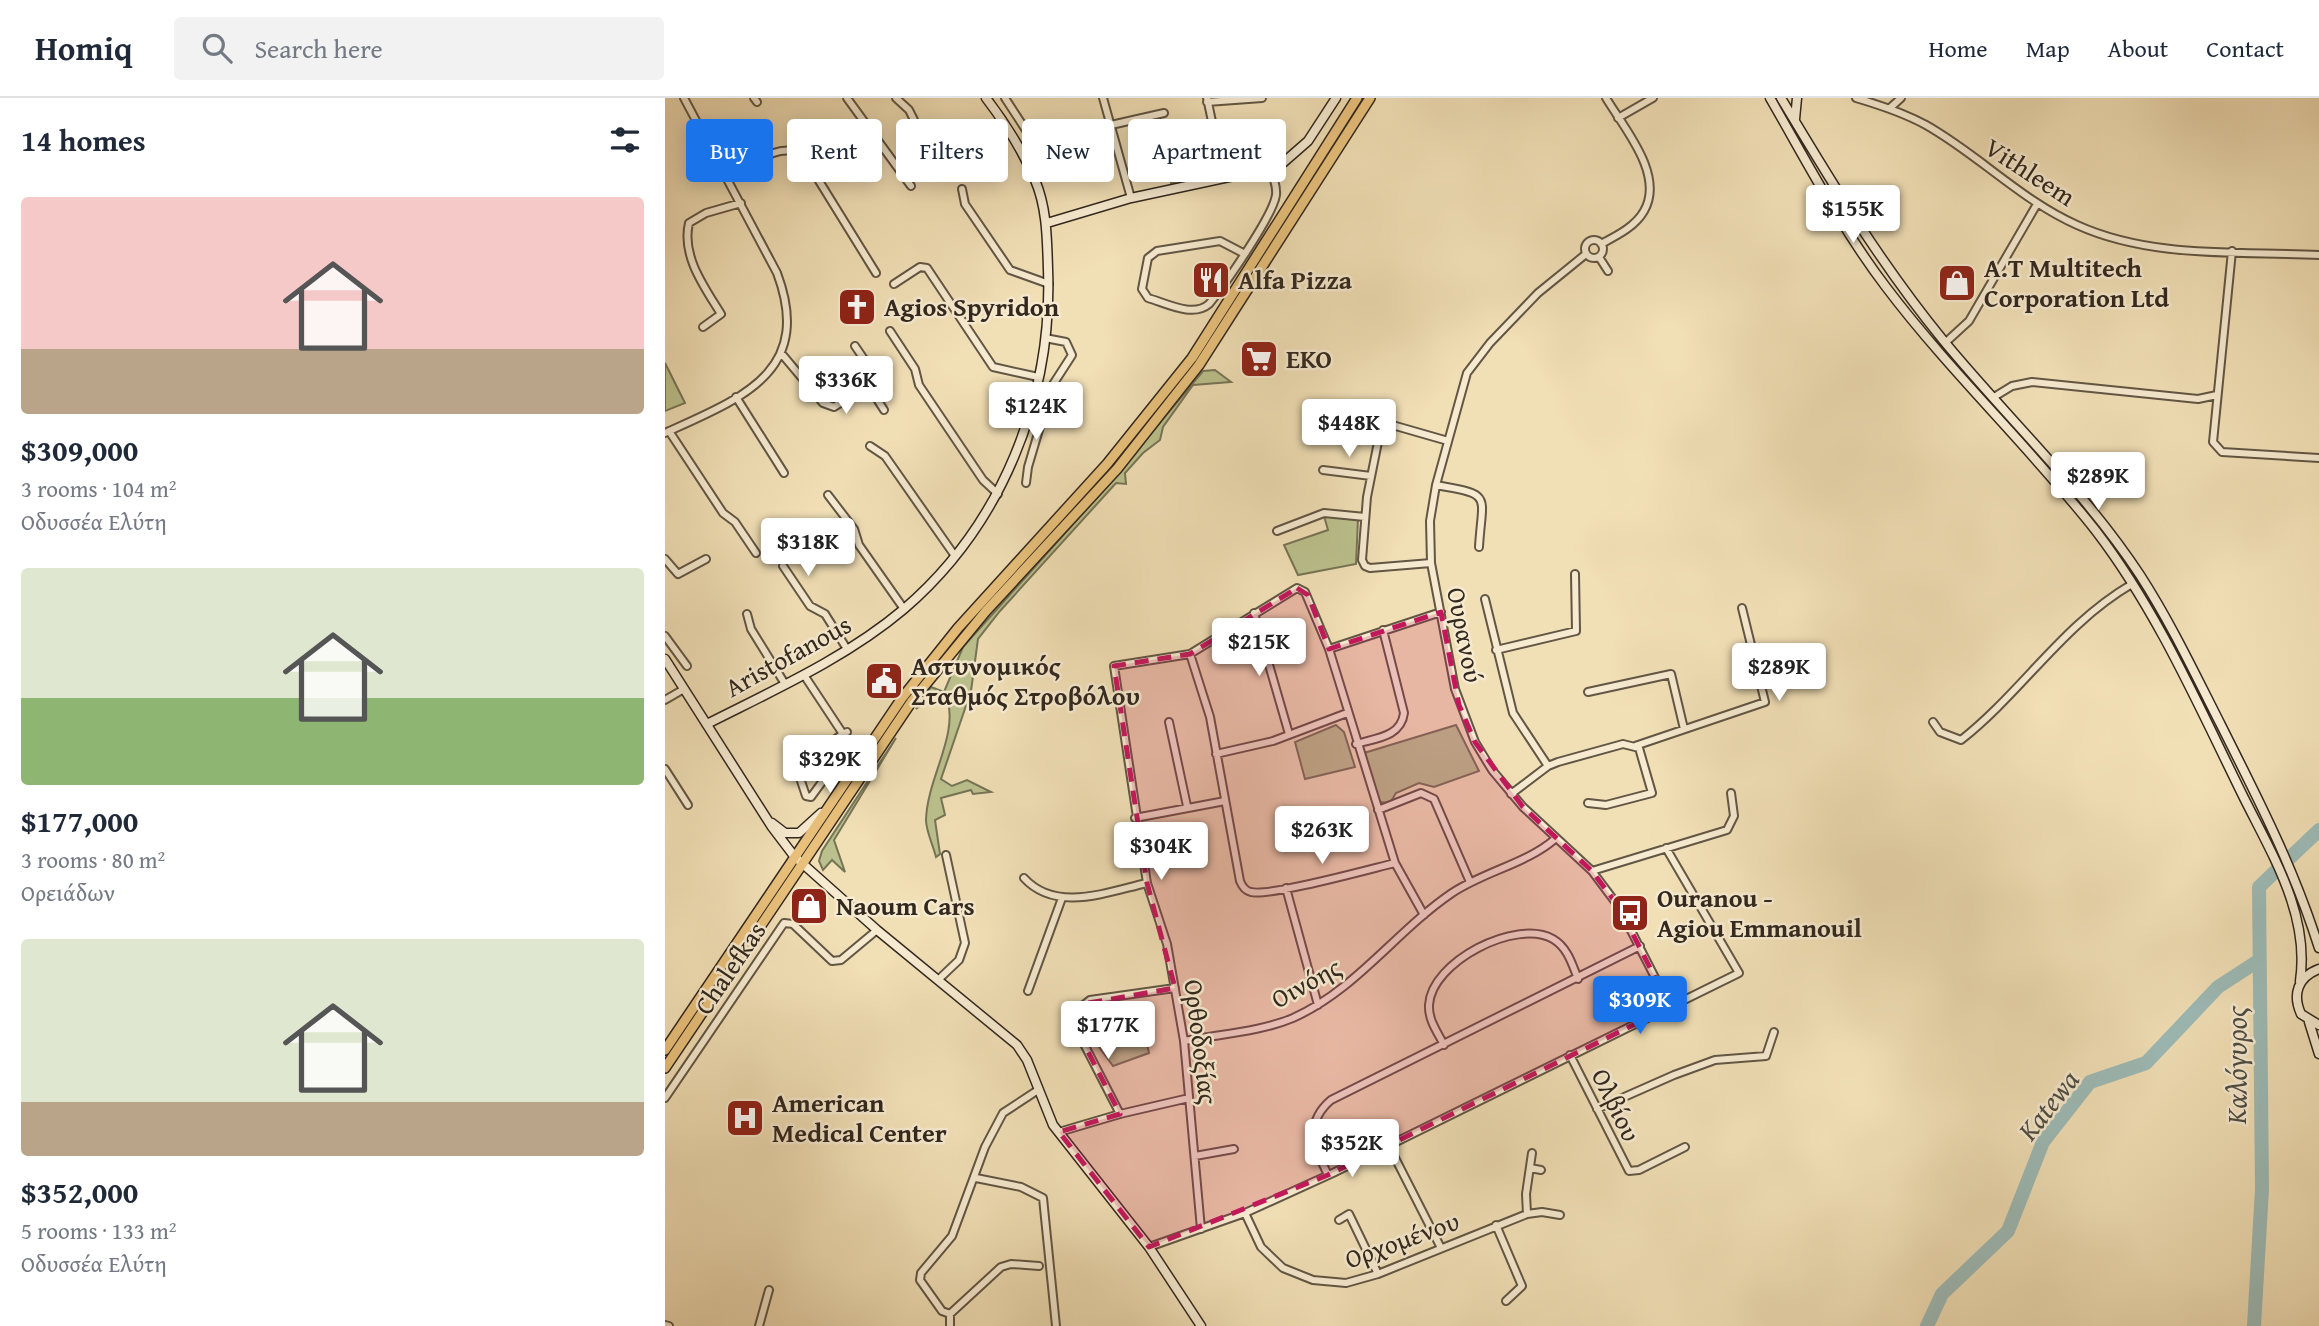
<!DOCTYPE html>
<html lang="en">
<head>
<meta charset="utf-8">
<style>
  :root { --surface:#fff; --page:#f2f2f3; --text:#1f2937; --muted:#747a83; --line:#e0e1e3; --accent:#1a73e8 }
  body { margin:0; font-family:"Gentium Book Plus",serif; background:var(--page); color:var(--text); height:100vh; display:flex; flex-direction:column; font-size:26px; white-space:nowrap }
  * { box-sizing:border-box; margin:0 }
  p { font-size:23px; color:var(--muted) }
  .icon { flex:none; width:38px; height:38px; fill:none; stroke:currentColor; stroke-width:2; stroke-linecap:round; stroke-linejoin:round }
  .map { position:relative; flex:1; overflow:hidden }
  .side { display:flex; flex-direction:column; background:var(--surface); width:665px }
  .side>* { flex:none }
  .top-card { position:absolute; left:21px; top:21px; width:665px; height:63px; display:flex; gap:14px }
  .price { position:absolute; translate:-50% -60px; padding:0 16px; border-radius:7px; background:#fff; color:#222; font-size:23px; line-height:46px; filter:drop-shadow(0 2px 4px #0008) }
  .price::after { content:''; position:absolute; left:50%; top:42px; width:21px; height:16px; margin-left:-10px; background:inherit; clip-path:polygon(0 0,100% 0,50% 100%) }
  .price.on { background:var(--accent); color:#fff }
  ul { padding:0; list-style:none }
  li { display:grid; align-content:center; gap:14px; height:371px; padding:0 21px }
  li span { display:grid; place-items:center; height:217px; border-radius:7px; color:#555 }
  li>.icon { margin-inline-start:auto }
  span .icon { width:126px; height:126px; fill:#fffc; stroke-width:1 }
  li b { font-size:30px }
  h2 { display:flex; justify-content:space-between; align-items:center; height:84px; padding:0 21px; font-size:30px }
  .tag { padding:0 24px; border-radius:7px; background:var(--surface); box-shadow:0 4px 18px #0003; font-size:24px; line-height:63px }
  .tag.on { background:var(--accent); color:#fff }
  header { display:flex; align-items:center; gap:42px; box-sizing:border-box; height:98px; padding:0 35px; background:var(--surface); border-bottom:2px solid var(--line) }
  header strong { font-size:33px }
  nav { display:flex; gap:38px; margin-inline-start:auto; font-size:24px }
  .search { width:490px; height:63px; background:var(--page); display:flex; align-items:center; gap:18px; box-sizing:border-box; padding:0 24px; border-radius:7px; color:var(--muted); font-size:26px }
  main { display:flex; flex:1; min-height:0 }
  .map>svg:first-child { display:block }
</style>
</head>
<body>
<header>
<strong>Homiq</strong>
<div class="search"><svg class="icon" aria-label="search" viewBox="0 0 24 24"><circle cx="10" cy="10" r="6"/><path d="M15 15l6 6"/></svg>Search here</div>
<nav><a>Home</a><a>Map</a><a>About</a><a>Contact</a></nav>
</header>
<main>
<section class="side">
<h2>14 homes<svg class="icon" aria-label="filters" viewBox="0 0 24 24"><path d="M4 7h16M4 17h16"/><circle cx="9" cy="7" r="2"/><circle cx="15" cy="17" r="2"/></svg></h2>
<ul>
<li><span style="background:linear-gradient(#f6c9c9 70%,#b9a48a 0)"><svg class="icon" aria-label="home" viewBox="0 0 24 24"><path d="M3 11l9-7 9 7M6 9v11h12V9"/></svg></span><div><b>$309,000</b><p>3 rooms · 104 m²</p><p>Οδυσσέα Ελύτη</p></div></li>
<li><span style="background:linear-gradient(#dfe7d0 60%,#8fb573 0)"><svg class="icon" aria-label="home" viewBox="0 0 24 24"><path d="M3 11l9-7 9 7M6 9v11h12V9"/></svg></span><div><b>$177,000</b><p>3 rooms · 80 m²</p><p>Ορειάδων</p></div></li>
<li><span style="background:linear-gradient(#dfe7d0 75%,#b9a48a 0)"><svg class="icon" aria-label="home" viewBox="0 0 24 24"><path d="M3 11l9-7 9 7M6 9v11h12V9"/></svg></span><div><b>$352,000</b><p>5 rooms · 133 m²</p><p>Οδυσσέα Ελύτη</p></div></li>
</ul>
</section>
<div class="map">
<svg width="1654" height="1228" viewBox="0 0 1654 1228">
  <rect width="100%" height="100%" fill="#f1dfb6"/>
  <filter id="stains"><feTurbulence type="fractalNoise" baseFrequency=".00286" numOctaves="4"/><feColorMatrix values="0 0 0 0 .2 0 0 0 0 .09 0 0 0 0 .02 0 0 0 .5 -.17"/></filter>
  <radialGradient id="worn" r=".72"><stop offset=".6" stop-color="#630" stop-opacity="0"/><stop offset="1" stop-color="#630" stop-opacity=".3"/></radialGradient>
  <path fill="#bbc18d" stroke="#767456" stroke-width="2" d="M540,29l9,40 -3,6 -40,10 -11,-47z
    M0,265l20,40 -20,8z
    M550,272l16,12 -38,3 -30,42 -3,13 -17,13 -18,20 1,11 -10,-1 -116,128 -22,28 -7,52 -30,88 11,7 15,-6 24,12 -18,2 -2,-4 -30,8 4,17 -10,5 5,34 -4,3c-3,-12 -10,-26 -10,-37 1,-42 33,-84 21,-123l-14,-1 -17,13 15,-22 13,5 19,-45 139,-155 101,-121z
    M659,418l34,3 -2,45 -58,11 -14,-30 44,-15z
    M671,627l8,7 11,35 -50,12 -10,-37z
    M791,627l23,46 -45,16 -15,-4 -23,10 -6,10 -12,-1 -14,-49z
    M231,640l-62,102 11,32 -13,-12 -9,10 -4,-9 3,-10z
    M479,932l5,23 -36,13 -16,-22 -1,-13z"/>
  <g fill="none" stroke-linecap="round" stroke-linejoin="round">
    <path stroke="#9dbbb7" stroke-width="14" d="M1262,1228l15,-32 66,-63 35,-89 47,-60 56,-19 72,-76 40,-26
      M1589,1228l8,-137 -3,-302 60,-57"/>
    <defs>
      <path id="street" d="M89,0l3,4
        M182,0l64,88
        M231,0l13,12 13,26
        M340,0l43,66
        M438,0l28,100
        M542,0l17,80
        M1191,0c24,7 48,15 70,27 53,30 95,75 151,100 75,34 162,26 242,30
        M542,4l55,-4
        M1225,10l11,-10
        M953,20l35,-20
        M446,27l53,-12
        M64,81c23,-13 49,-39 74,-24l73,118
        M297,91l3,15 45,66 39,14
        M920 151a9 9 0 1 1 18 0a9 9 0 1 1-18 0Z
        M936,146c15,-8 34,-17 43,-33 21,-36 -20,-83 -38,-113
        M1567,153l-19,191 9,10 97,6
        M578,155l-23,-12 -63,10 -9,7 -6,31 6,9c18,5 45,20 61,6 15,-18 64,-88 67,-109 1,-10 -3,-19 -7,-27
        M921,156l-48,39 -48,50 -23,30 -31,112 -6,36 1,42 24,126 20,53 17,28 31,37 69,64 27,36 51,100
        M934,159l9,14
        M229,186l26,-17 7,1 66,99 45,10
        M38,229l18,-13c-16,-26 -40,-58 -32,-91l17,-10 35,-10
        M225,233l25,38 4,16 64,95 15,14
        M1280,245l24,-22 68,-117
        M116,255l42,50 11,4 34,-22 4,-7 -4,-13 -13,-19
        M203,287l16,25
        M71,299l48,76
        M1329,299l18,-11 20,-4 166,17 19,-4
        M682,314l101,29
        M717,324l-15,75 -5,63 3,6 5,2 61,-5
        M4,333l54,82 12,9 21,31
        M0,335c77,-35 149,-61 112,-160l-93,-175
        M205,348l15,10 70,100
        M658,372l48,6
        M361,385l2,-16 24,-81 20,-31 -6,-13 -21,-4
        M771,387c58,10 46,9 43,62
        M163,397l26,34 5,16 45,64
        M612,433l47,-18 41,4
        M0,461l13,15 28,-15
        M118,468l27,40 15,8 22,35
        M820,501l28,114 35,53
        M589,515l35,121
        M82,516l4,15 34,55
        M0,538l22,30
        M664,551l112,-37
        M831,552l80,-19 -1,-57
        M525,556l20,63 30,164c2,5 5,10 11,11 18,5 119,-23 144,-29
        M139,577l39,59
        M923,594l83,-18 13,55
        M0,602l19,-11
        M504,624l18,84
        M1268,624l7,10 21,8c61,-48 102,-116 171,-156
        M175,639l7,11 -36,49 -5,-1 -10,-30 47,-32 4,-2
        M691,646c20,-6 45,-7 48,-31l-21,-83
        M970,648l130,-44 -23,-94
        M551,656l57,-13 74,-28
        M0,671l23,36
        M846,696l37,-28 10,-4 65,-18 16,4 13,45 -46,12 -18,-2
        M713,712l43,-17 13,6 36,83
        M470,720l90,-17
        M927,773l135,-41 7,-14 -3,-23
        M359,780c32,35 83,14 123,5
        M621,790l32,117
        M273,882l21,-20 6,-17 -19,-88
        M363,893l34,-93
        M519,943c35,-7 76,-9 109,-23 64,-29 103,-87 159,-125 33,-22 74,-29 103,-54
        M779,947c-6,-12 -16,-25 -15,-40 2,-43 87,-87 124,-66 15,9 19,25 25,40
        M905,957l59,116 10,-1 46,-23
        M373,992l-35,23 -18,34 -33,89 -31,37 -1,7 22,31 8,3 51,-47 10,-3 28,2
        M0,1000l119,-175 9,1 39,37 9,-1 36,-30
        M932,1011l77,-34 41,-15 51,-4 8,-24
        M455,1016l-36,-70 -3,-37 9,-7 85,-12
        M394,1034l61,-18 69,-16
        M724,1048l52,102
        M530,1058l39,-7
        M865,1070l11,2
        M663,1077c-13,-27 -25,-51 3,-75l309,-154
        M311,1080l45,9 22,11 13,128
        M580,1115l16,34 22,21 30,12 33,3 32,-9 149,-60 15,-2 18,3
        M862,1116l-1,-20 6,-41
        M674,1122l10,-6 29,60
        M831,1127l26,61 -16,15
        M536,1131l-17,-188 -17,-97 -20,-61 -33,-217 76,-12 107,-66 8,4 24,57 66,214 29,52
        M484,1149l96,-34 88,-40 406,-200 -73,-125
        M285,1216v12
        M0,1227l4,1
        M94,1228l10,-36"/>
      <path id="secondary" d="M1105,0c37,64 71,130 116,189 65,86 144,160 210,244 62,81 103,176 148,267 29,58 66,118 56,183
        M1116,0c51,85 99,165 162,242 65,79 141,150 197,235 31,48 55,99 81,150 38,76 72,141 98,223
        M1130,21l2,-21
        M382,125l84,-25 126,-27 27,-9 24,-21 28,-43
        M0,561l107,168 22,29 83,74 140,115 10,15 26,65 96,122 52,79
        M42,626c67,-34 139,-66 197,-115 98,-84 149,-212 144,-340 -1,-30 -1,-61 -13,-89 -12,-29 -30,-57 -49,-82
        M107,725l13,10h14l22,-20
        M1654,871c-21,8 -27,25 -18,45l18,11
        M1644,924l10,32"/>
      <path id="primary" d="M0,952l237,-352 56,-70 149,-164 85,-106 165,-260
        M0,970l247,-367 74,-90 131,-142 82,-104 171,-267"/>
    </defs>
    <use href="#street" stroke="#625644" stroke-width="10"/>
    <use href="#secondary" stroke="#32281e" stroke-width="11"/>
    <use href="#primary" stroke="#32281e" stroke-width="12"/>
    <use href="#street" stroke="#f6ead0" stroke-width="6"/>
    <use href="#secondary" stroke="#f6ead0" stroke-width="8"/>
    <use href="#primary" stroke="#e8c07b" stroke-width="9"/>
  </g>
  <path fill="#c2185b" fill-opacity="0.2" stroke="#c2185b" stroke-width="5" stroke-dasharray="14 9" stroke-linejoin="round" d="M632,490l11,7 21,54 112,-37 18,93 16,37 48,65 69,64 27,36 51,100 -342,168 -179,72 -90,-115 61,-18 -36,-70 -1,-40 92,-16 -28,-105 -33,-217 76,-12z"/>
  <defs>
    <symbol id="restaurant-square" viewBox="-11 -11 22 22"><rect x="-9" y="-9" width="18" height="18" rx="4" fill="#8f2418" stroke="#f6ead0"/><path d="M-5-6h1v4h1v-4h1v4h1v-4h1v5L-1.5 .5V6h-2V.5L-5-1ZM5-6V6H3V1.5H1.5Q1.5-4 5-6Z" fill="#fff"/></symbol>
    <symbol id="shop-square" viewBox="-11 -11 22 22"><rect x="-9" y="-9" width="18" height="18" rx="4" fill="#8f2418" stroke="#f6ead0"/><path d="M-5-2.5h2.3a2.7 3.5 0 0 1 5.4 0H5L5.5 6h-11ZM-1.5-2.5h3a1.5 2.3 0 0 0-3 0Z" fill="#fff"/></symbol>
    <symbol id="church-square" viewBox="-11 -11 22 22"><rect x="-9" y="-9" width="18" height="18" rx="4" fill="#8f2418" stroke="#f6ead0"/><path d="M-1.2-6h2.4v3.5h3.3v2.4h-3.3V6h-2.4V-.1h-3.3v-2.4h3.3Z" fill="#fff"/></symbol>
    <symbol id="supermarket-square" viewBox="-11 -11 22 22"><rect x="-9" y="-9" width="18" height="18" rx="4" fill="#8f2418" stroke="#f6ead0"/><path d="M-6-5.5h2.5l.6 2H6L4.5 2H-2.5L-4.4-4H-6ZM-1.5 3.2a1.3 1.3 0 1 0 .1 0ZM3 3.2a1.3 1.3 0 1 0 .1 0Z" fill="#fff"/></symbol>
    <symbol id="civic-square" viewBox="-11 -11 22 22"><rect x="-9" y="-9" width="18" height="18" rx="4" fill="#8f2418" stroke="#f6ead0"/><path d="M-.6-6.5H3V-4.5H.6V-3L4-1V1h2V6H-6V1h2V-1L-.6-3ZM-1.2 2.5V6h2.4V2.5Z" fill="#fff"/></symbol>
    <symbol id="bus-square" viewBox="-11 -11 22 22"><rect x="-9" y="-9" width="18" height="18" rx="4" fill="#8f2418" stroke="#f6ead0"/><path d="M-5-6H5V4H4V6H2V4H-2V6H-4V4H-5ZM-3.5-4V0h7V-4ZM-3.5 1.2v1.5H-2V1.2ZM2 1.2v1.5H3.5V1.2Z" fill="#fff"/></symbol>
    <symbol id="hospital-square" viewBox="-11 -11 22 22"><rect x="-9" y="-9" width="18" height="18" rx="4" fill="#8f2418" stroke="#f6ead0"/><path d="M-5-5h3v3.5h4V-5h3V5h-3V1.5h-4V5h-3Z" fill="#fff"/></symbol>
  </defs>
  <g fill-rule="evenodd">
    <use href="#restaurant-square" x="524" y="160" width="44" height="44"/>
    <use href="#shop-square" x="1270" y="163" width="44" height="44"/>
    <use href="#church-square" x="170" y="187" width="44" height="44"/>
    <use href="#supermarket-square" x="572" y="239" width="44" height="44"/>
    <use href="#civic-square" x="197" y="561" width="44" height="44"/>
    <use href="#shop-square" x="122" y="786" width="44" height="44"/>
    <use href="#bus-square" x="943" y="793" width="44" height="44"/>
    <use href="#hospital-square" x="58" y="998" width="44" height="44"/>
  </g>
  <g text-anchor="middle" stroke-width="5" stroke-linejoin="round" paint-order="stroke">
    <g font-size="26" fill="#32281e" stroke="#f6ead0">
      <text transform="translate(1365 74) rotate(33)" y="9">Vithleem</text>
      <text transform="translate(800 537) rotate(79)" y="9">Ουρανού</text>
      <text transform="translate(123 558) rotate(-29)" y="9">Aristofanous</text>
      <text transform="translate(65 870) rotate(-56)" y="9">Chalefkas</text>
      <text transform="translate(641 885) rotate(-29)" y="9">Οινόης</text>
      <text transform="translate(536 944) rotate(83)" y="9">Ορθοδοξίας</text>
      <text transform="translate(951 1007) rotate(64)" y="9">Ολβίου</text>
      <text transform="translate(737 1142) rotate(-20)" y="9">Ορχομένου</text>
    </g>
    <g font-size="26" font-weight="bold" fill="#32281e" stroke="#f6ead0" text-anchor="start">
      <text x="1319" y="179">A.T Multitech<tspan x="1319" dy="30">Corporation Ltd</tspan></text>
      <text x="573" y="191">Alfa Pizza</text>
      <text x="219" y="218">Agios Spyridon</text>
      <text x="621" y="270">EKO</text>
      <text x="246" y="577">Αστυνομικός<tspan x="246" dy="30">Σταθμός Στροβόλου</tspan></text>
      <text x="992" y="809">Ouranou -<tspan x="992" dy="30">Agiou Emmanouil</tspan></text>
      <text x="171" y="817">Naoum Cars</text>
      <text x="107" y="1014">American<tspan x="107" dy="30">Medical Center</tspan></text>
    </g>
    <g font-size="28" font-style="italic" fill="#4d4d44" stroke="#f6ead0">
      <text transform="translate(1571 967) rotate(-90)" y="10">Καλόγυρος</text>
      <text transform="translate(1383 1007) rotate(-52)" y="10">Katewa</text>
    </g>
  </g>
  <rect width="100%" height="100%" filter="url(#stains)"/>
  <rect width="100%" height="100%" fill="url(#worn)"/>
</svg>
<b class="price" style="left:1188px;top:147px">$155K</b>
<b class="price" style="left:181px;top:318px">$336K</b>
<b class="price" style="left:371px;top:344px">$124K</b>
<b class="price" style="left:684px;top:361px">$448K</b>
<b class="price" style="left:1433px;top:414px">$289K</b>
<b class="price" style="left:143px;top:480px">$318K</b>
<b class="price" style="left:594px;top:580px">$215K</b>
<b class="price" style="left:1114px;top:605px">$289K</b>
<b class="price" style="left:165px;top:697px">$329K</b>
<b class="price" style="left:657px;top:768px">$263K</b>
<b class="price" style="left:496px;top:784px">$304K</b>
<b class="price on" style="left:975px;top:938px">$309K</b>
<b class="price" style="left:443px;top:963px">$177K</b>
<b class="price" style="left:687px;top:1081px">$352K</b>
<div class="top-card">
<a class="tag on">Buy</a>
<a class="tag">Rent</a>
<a class="tag">Filters</a>
<a class="tag">New</a>
<a class="tag">Apartment</a>
</div>
</div>
</main>
</body>
</html>
